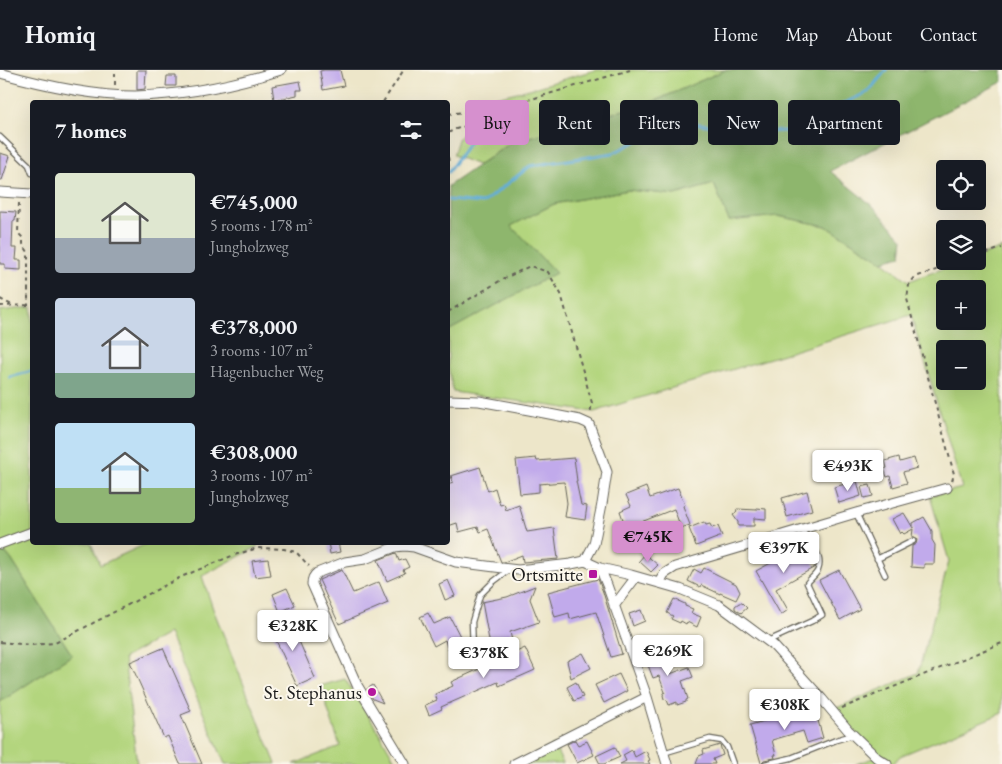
<!DOCTYPE html>
<html lang="en">
<head>
<meta charset="utf-8">
<style>
  :root { --surface:#171b24; --page:#242831; --text:#f1f3f6; --muted:#9ea1a6; --line:#363941; --accent:#d690ce }
  body { margin:0; font-family:"EB Garamond",serif; background:var(--page); color:var(--text); height:100vh; display:flex; flex-direction:column; font-size:19px; white-space:nowrap }
  * { box-sizing:border-box; margin:0 }
  p { font-size:16px; color:var(--muted) }
  .icon { flex:none; width:28px; height:28px; fill:none; stroke:currentColor; stroke-width:2; stroke-linecap:round; stroke-linejoin:round }
  .map { position:relative; flex:1; overflow:hidden }
  .drawer { position:absolute; left:30px; top:30px; width:420px; height:445px; display:flex; flex-direction:column; background:var(--surface); border-radius:5px; box-shadow:0 5px 20px #0002 }
  .drawer>* { flex:none }
  .guide { position:absolute; left:465px; top:30px; width:461px; height:45px; display:flex; gap:10px }
  .tools { position:absolute; left:936px; top:90px; display:grid; gap:10px }
  .tools a { display:grid; place-items:center; width:50px; height:50px; border-radius:5px; background:var(--surface); box-shadow:0 5px 20px #0002; font-size:25px }
  .price { position:absolute; translate:-50% -42px; padding:0 11px; border-radius:5px; background:#fff; color:#222; font-size:16px; line-height:32px; filter:drop-shadow(0 1px 2px #0008) }
  .price::after { content:''; position:absolute; left:50%; top:30px; width:15px; height:11px; margin-left:-8px; background:inherit; clip-path:polygon(0 0,100% 0,50% 100%) }
  .price.active { background:var(--accent); color:#111 }
  ul { padding:0; list-style:none }
  li { display:flex; align-items:center; gap:15px; height:125px; padding:0 25px }
  li span { display:grid; place-items:center; flex:none; width:140px; height:100px; border-radius:5px; color:#555 }
  li>.icon { margin-inline-start:auto }
  span .icon { width:60px; height:60px; fill:#fffc; stroke-width:1 }
  li b { font-size:21px }
  h2 { display:flex; justify-content:space-between; align-items:center; height:60px; padding:0 25px; font-size:21px }
  .pill { padding:0 18px; border-radius:5px; background:var(--surface); box-shadow:0 5px 20px #0002; font-size:18px; line-height:45px }
  .pill.active { background:var(--accent); color:#111 }
  header { display:flex; align-items:center; gap:30px; box-sizing:border-box; height:70px; padding:0 25px; background:var(--surface); border-bottom:1px solid var(--line) }
  header strong { font-size:24px }
  nav { display:flex; gap:28px; margin-inline-start:auto; font-size:18px }
  .map>svg:first-child { display:block }
</style>
</head>
<body>
<header>
<strong>Homiq</strong>
<nav><a>Home</a><a>Map</a><a>About</a><a>Contact</a></nav>
</header>
<div class="map">
<svg width="1002" height="694" viewBox="0 0 1002 694">
  <rect width="100%" height="100%" fill="#fbf7ec"/>
  <filter id="ink" filterUnits="userSpaceOnUse"><feTurbulence type="fractalNoise" baseFrequency=".02" numOctaves="2"/><feDisplacementMap in="SourceGraphic" scale="10" xChannelSelector="R" yChannelSelector="G"/><feConvolveMatrix kernelMatrix="1 2 1 2 8 2 1 2 1" color-interpolation-filters="sRGB"/></filter>
  <filter id="wash" filterUnits="userSpaceOnUse"><feTurbulence type="fractalNoise" baseFrequency=".0096" numOctaves="4" result="noise"/><feDisplacementMap in="SourceGraphic" scale="20" xChannelSelector="R" yChannelSelector="G"/><feGaussianBlur stdDeviation="1.12" result="paint"/><feColorMatrix in="noise" values="0 0 0 0 0 0 0 0 0 0 0 0 0 0 0 0 0 1.4 0 .05"/><feComposite in="paint" operator="in"/></filter>
  <g filter="url(#wash)">
    <rect width="100%" height="100%" fill="#ede6c9"/>
    <path fill="#b3d57e" stroke="#68784d" fill-rule="evenodd" d="M595,0h130l-70,31 -143,41 -34,23 -25,-10 5,-16 30,-40 42,-10z
      M714,114l15,37 49,-5 48,10 56,35 27,20 55,-20h14v-4l24,-9v465l-102,43 -7,8h-37l24,-8 -48,-46 86,-37 31,-112 -19,-65 32,-8 -51,-173 -317,97 -141,-20 -5,-26v-35l107,-58 -45,-47 44,-22 74,-14 47,5zM945,219h33v32h-33zM945,279h33v32h-33z
      M32,237v235l59,1 9,22 48,-22h109v4l-55,29 11,33 63,155h-51l-56,-131 -45,25 13,106h-137v-62l72,-47 -61,-96 -11,-13v-235z
      M345,609l32,50 19,33 -3,2h-99l46,-18 -20,-60z
      M554,675l9,19h-48z"/>
    <path fill="#8eb66d" stroke="#556944" d="M725,0h58l27,3 6,-3h186v12l-172,89 44,36 29,32 -2,17 -19,5 -56,-35 -48,-10 -49,5 -15,-37 -39,11 -47,-5 -74,14 -43,22 45,47 -108,58v-145l64,-44 143,-41z
      M0,477l11,12 61,96 -72,47z"/>
    <g fill="none" stroke-linecap="round" stroke-linejoin="round">
      <path stroke="#60add9" stroke-width="3" d="M448,102l35,-49
        M448,130l35,3 47,-37 83,-13 65,-32 80,11 27,-1 83,-39 18,-22
        M10,307l22,-6"/>
    </g>
    <g id="blocks">
      <path fill="#c1aaeb" d="M137,0h9l-1,19 -8,1z
        M324,0h16l4,16 -21,4 -3,-19z
        M167,6h9v10h-10z
        M300,11l2,9h-5v5l-23,5 -2,-14z
        M0,83l10,3 -8,24h-2z
        M0,141l16,1 -1,9h-2l-1,27h5l-1,12h5v10l-16,-1v-5h-5z
        M899,387l1,5 14,-4 3,10 -14,4 4,11 -14,4 -3,-11 -3,1 -3,-8 3,-1 -2,-7z
        M536,388l1,3 37,-3 3,23h-1l5,24 6,1 -2,14 -20,-3 2,-14 -3,-21 -25,2v8l-19,2 -4,-34z
        M480,397l8,24 7,-3 5,17 4,-1 2,6 13,-5 8,27 27,-4 4,31 -35,3 -1,-7 -18,7h-3l-13,-33 -8,3 -2,-5 -19,5 -2,-9 -9,3v-42l5,-2 -2,-6z
        M857,411l4,15 -22,7 -5,-16z
        M870,415l3,11 -9,2 -3,-11z
        M646,417l4,11 28,-10 7,17 -2,1 7,19 -9,3 -7,-19 -48,19 -6,-17 11,-5 -5,-11z
        M807,421l5,19 -25,7 -5,-19z
        M757,438l9,1v10l-12,-1v8h-16v-4l-5,-7 3,-2 1,-4 20,1z
        M904,443l9,15v-5l11,-6 8,14v9l3,5 -1,19h-10v4l-13,-1 1,-21 4,-2 1,-4 -2,-3h-3l1,-8 -9,5 -2,-2 -2,2 -8,-15z
        M704,452l2,3 4,-1 2,4 6,-2 4,10 -26,10 -7,-18z
        M642,466l6,7 -7,6 -6,-6z
        M328,472h10l2,10 -10,2z
        M800,477l7,12 3,-2 5,9v1l-39,22 12,21 -7,5 -25,-44z
        M396,483l3,8 6,-2 4,8 -6,3 2,3 -18,8 -9,-21z
        M645,484l13,11 -7,7 -12,-11z
        M268,489l3,16 -16,2 -3,-16z
        M704,498l32,16 4,8 -4,8 -16,-7v1l-19,-9 -1,2 -12,-6 6,-12 7,4z
        M342,500l11,23 26,-11 9,21 -49,21 -20,-44z
        M839,500l21,39 -20,11 -21,-40z
        M598,509l5,13 19,62 -11,3 -15,-45 -26,7 -1,-6 -14,4 -7,-25z
        M448,510l7,16 -10,4 -6,-16z
        M535,516l-5,13 9,23 -29,10 3,13 -22,6 -9,-49 25,-5z
        M287,518l8,17 -15,7 -7,-18z
        M674,529l11,5v2l8,3 -2,4 10,4 -4,10 -10,-5 -1,2 -5,-3 -1,2 -9,-4 2,-3 -6,-3z
        M739,533h3l5,5 -6,5 -6,-4v-3z
        M641,540l4,11 -12,5 -4,-12z
        M428,543l6,11 16,-7 13,25 -15,8 -3,-10 -11,6 -14,-29z
        M289,548l26,60 -18,8 -27,-59z
        M656,574l2,5 2,-1 10,26 19,-7 4,10 -11,4 6,18 -2,1v2l-9,3v-3l-8,3 -2,-5 -3,-1 -1,-4 2,-3 -6,-16 -6,2 -7,-18 4,-1 -5,-11z
        M163,578l28,63 -10,4 21,49h-22l-12,-28 -4,2 -34,-76z
        M525,578l10,22 -36,16 -1,-4 -57,25 1,2 -13,6 -4,-10 12,-5 -2,-6 18,-8 -2,-4z
        M583,583l8,15 -20,10 -4,-17z
        M619,604l8,17 -23,12 -9,-18z
        M576,612l7,15 -9,4 -7,-14z
        M373,615l10,18 -10,-4 -6,-10z
        M814,637l9,31 -16,5 -4,-12 -31,9 4,15h-2l1,3 -11,2 -3,3 -11,-38z
        M575,670l3,5 9,-4 7,14 -17,8 -10,-19z
        M720,675l3,10 -10,4 2,5h-19l3,-8 5,-2 -1,-4z
        M615,677l5,10 -16,7h-4l-4,-8z
        M632,680l3,7 11,-6 4,9 -2,1 2,3h-30l6,-3 -3,-6z"/>
    </g>
  </g>
  <g filter="url(#ink)">
    <use href="#blocks" fill-opacity="0" stroke="#656359" stroke-width="1"/>
    <g fill="none" stroke-linecap="round" stroke-linejoin="round">
      <defs>
        <path id="lane" d="M0,67l29,28 3,8
          M856,443l29,62
          M877,489l36,-18
          M768,571l44,-20 10,-6 -15,-32c3,-4 9,-8 11,-13 6,-14 -9,-30 -17,-40
          M473,581l-1,-29 8,-27 13,-13 16,-12
          M663,683l47,-14 12,2 5,6 6,17
          M765,694l26,-6 45,-18 17,-5"/>
        <path id="street" d="M0,3c43,12 90,23 135,23 50,-1 99,-11 146,-26
          M0,122l32,2
          M448,330l31,1 50,9 51,10 9,4 18,48 -5,32 -8,40 -9,17
          M0,474l32,-12
          M585,491l15,7 31,7 49,14 39,16 54,40 49,54 26,31 29,28 10,6
          M600,498l7,17 40,112 20,67
          M659,513l5,-9 11,-7 181,-54 91,-25
          M614,536l22,-29
          M405,694l-48,-79 -45,-101c0,-5 1,-8 5,-11l28,-11 20,-3 30,-12 9,-1 10,1 42,15 62,8 53,-6 14,-3
          M514,694l133,-67"/>
      </defs>
      <use href="#lane" stroke="#656359" stroke-width="7"/>
      <use href="#street" stroke="#656359" stroke-width="11"/>
      <path stroke="#656359" stroke-width="2" stroke-dasharray="4 4" stroke-linecap="butt" d="M115,15v-15
        M383,32l20,-31 2,-1
        M448,44l43,-5 27,-6 112,-33
        M448,63l8,-4 30,-9 5,-11
        M448,87l1,7 -1,3
        M19,133l-1,30 5,5v6l5,8v53
        M978,186l24,-8
        M0,229l12,6
        M0,236l32,-1
        M448,242l55,-33 27,-13 18,6 13,22 31,109 -2,11
        M952,411l2,-7 -47,-175 2,-14 6,-8 48,-16
        M0,572l31,3 24,-2 126,-66 53,-22 24,-7 26,1 12,3 13,14
        M842,638l160,-65"/>
      <use href="#lane" stroke="#fff" stroke-width="4.5"/>
      <use href="#street" stroke="#fff" stroke-width="9"/>
    </g>
  </g>
  <g fill="#b5179e" stroke="#fbf7ec" stroke-width="2">
    <rect x="588" y="499" width="10" height="10" rx="2.5"/>
    <circle cx="372" cy="622" r="5"/>
  </g>
  <g text-anchor="middle" stroke-width="4" stroke-linejoin="round" paint-order="stroke">
    <g font-size="19" fill="#1c1c1c" stroke="#fbf7ec" text-anchor="end">
      <text x="583" y="511">Ortsmitte</text>
      <text x="362" y="629">St. Stephanus</text>
    </g>
  </g>
</svg>
<div class="tools">
<a><svg class="icon" aria-label="locate" viewBox="0 0 24 24"><circle cx="12" cy="12" r="6"/><path d="M12 2v4M12 18v4M2 12h4M18 12h4"/></svg></a>
<a><svg class="icon" aria-label="layers" viewBox="0 0 24 24"><path d="M12 4l9 5-9 5-9-5zM3 14l9 5 9-5"/></svg></a>
<a>+</a>
<a>−</a>
</div>
<b class="price" style="left:848px;top:422px">€493K</b>
<b class="price active" style="left:648px;top:493px">€745K</b>
<b class="price" style="left:784px;top:504px">€397K</b>
<b class="price" style="left:293px;top:582px">€328K</b>
<b class="price" style="left:668px;top:607px">€269K</b>
<b class="price" style="left:484px;top:609px">€378K</b>
<b class="price" style="left:785px;top:661px">€308K</b>
<div class="guide">
<a class="pill active">Buy</a>
<a class="pill">Rent</a>
<a class="pill">Filters</a>
<a class="pill">New</a>
<a class="pill">Apartment</a>
</div>
<section class="drawer">
<h2>7 homes<svg class="icon" aria-label="filters" viewBox="0 0 24 24"><path d="M4 7h16M4 17h16"/><circle cx="9" cy="7" r="2"/><circle cx="15" cy="17" r="2"/></svg></h2>
<ul>
<li><span style="background:linear-gradient(#dfe7d0 65%,#9aa5b1 0)"><svg class="icon" aria-label="home" viewBox="0 0 24 24"><path d="M3 11l9-7 9 7M6 9v11h12V9"/></svg></span><div><b>€745,000</b><p>5 rooms · 178 m²</p><p>Jungholzweg</p></div></li>
<li><span style="background:linear-gradient(#c9d6e8 75%,#7fa58c 0)"><svg class="icon" aria-label="home" viewBox="0 0 24 24"><path d="M3 11l9-7 9 7M6 9v11h12V9"/></svg></span><div><b>€378,000</b><p>3 rooms · 107 m²</p><p>Hagenbucher Weg</p></div></li>
<li><span style="background:linear-gradient(#bfe0f5 65%,#8fb573 0)"><svg class="icon" aria-label="home" viewBox="0 0 24 24"><path d="M3 11l9-7 9 7M6 9v11h12V9"/></svg></span><div><b>€308,000</b><p>3 rooms · 107 m²</p><p>Jungholzweg</p></div></li>
</ul>
</section>
</div>
</body>
</html>
